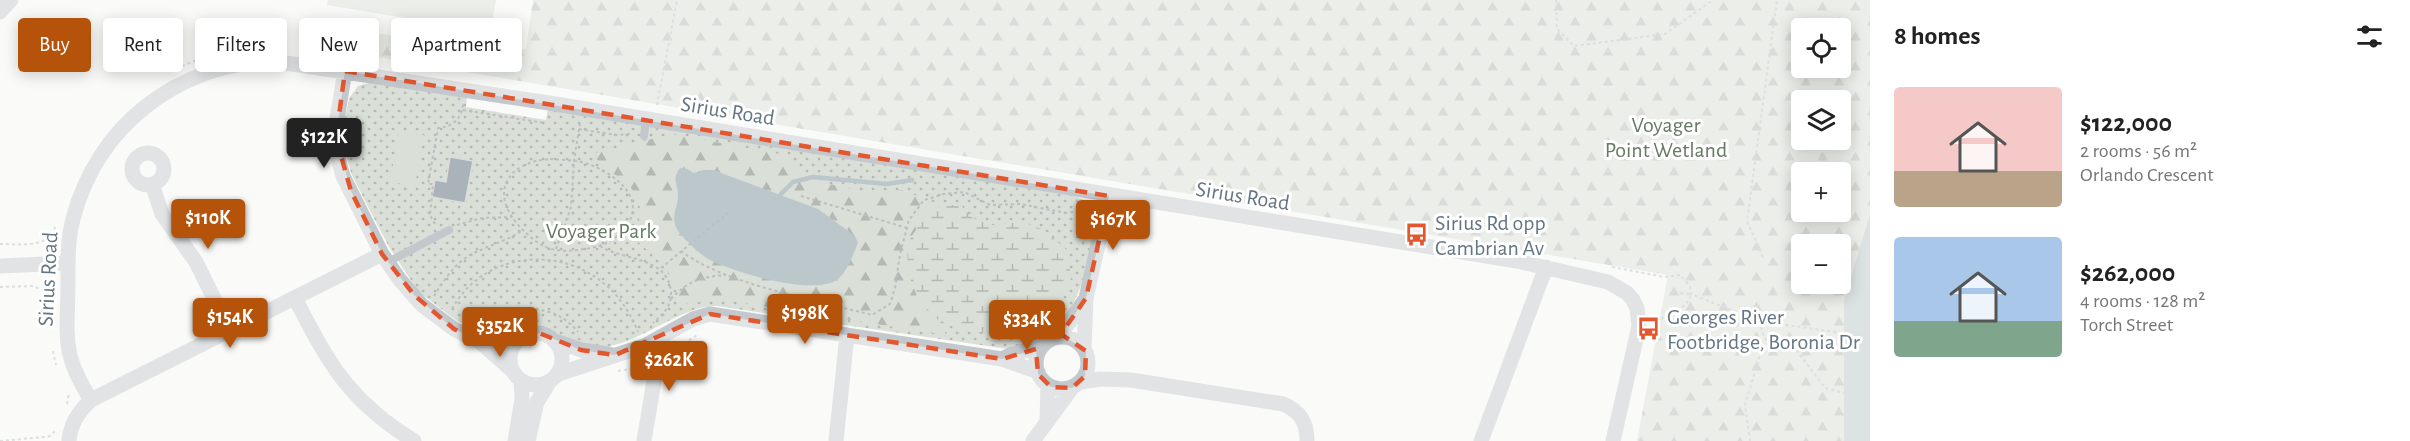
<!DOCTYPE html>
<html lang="en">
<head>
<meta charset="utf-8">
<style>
  :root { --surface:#fff; --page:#f6f6f6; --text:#222; --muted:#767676; --accent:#b45309 }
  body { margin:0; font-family:"Alegreya Sans",sans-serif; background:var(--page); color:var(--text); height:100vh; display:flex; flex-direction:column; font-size:22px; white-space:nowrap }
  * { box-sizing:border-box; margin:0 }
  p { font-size:20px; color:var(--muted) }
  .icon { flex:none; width:33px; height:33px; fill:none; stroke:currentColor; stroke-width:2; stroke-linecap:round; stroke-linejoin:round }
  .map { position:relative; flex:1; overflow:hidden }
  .sheet { display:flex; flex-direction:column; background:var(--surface); width:540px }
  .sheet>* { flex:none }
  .guide { position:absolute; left:18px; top:18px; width:570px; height:54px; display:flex; gap:12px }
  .controls { position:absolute; left:1791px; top:18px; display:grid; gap:12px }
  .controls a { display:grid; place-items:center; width:60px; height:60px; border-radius:6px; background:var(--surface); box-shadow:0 3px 15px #0003; font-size:30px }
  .price { position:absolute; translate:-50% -51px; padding:0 14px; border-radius:6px; background:var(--accent); color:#fff; font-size:20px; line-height:39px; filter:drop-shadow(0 2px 3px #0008) }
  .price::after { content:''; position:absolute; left:50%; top:36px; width:18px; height:14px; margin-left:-9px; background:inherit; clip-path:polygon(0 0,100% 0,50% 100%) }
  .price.current { background:#222; color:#fff }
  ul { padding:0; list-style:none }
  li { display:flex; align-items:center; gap:18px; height:150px; padding:0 24px }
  li span { display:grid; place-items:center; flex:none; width:168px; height:120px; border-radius:6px; color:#555 }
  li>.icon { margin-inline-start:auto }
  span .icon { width:72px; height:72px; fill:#fffc; stroke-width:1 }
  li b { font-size:26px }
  h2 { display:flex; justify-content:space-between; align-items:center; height:72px; padding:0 24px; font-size:26px }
  .chip { padding:0 21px; border-radius:6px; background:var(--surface); box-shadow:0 3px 15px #0003; font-size:21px; line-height:54px }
  .chip.current { background:var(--accent); color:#fff }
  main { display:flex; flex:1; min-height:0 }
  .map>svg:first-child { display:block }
</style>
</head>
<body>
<main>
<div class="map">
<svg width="1870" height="441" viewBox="0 0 1870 441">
  <defs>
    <pattern id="green-dots" width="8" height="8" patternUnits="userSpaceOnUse" patternTransform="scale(1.5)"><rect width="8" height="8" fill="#dadfd7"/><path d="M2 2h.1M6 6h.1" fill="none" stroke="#b4b9b4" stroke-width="1.8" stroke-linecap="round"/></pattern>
    <pattern id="forest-firs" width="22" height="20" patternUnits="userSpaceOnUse" patternTransform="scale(1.5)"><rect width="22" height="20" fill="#dadfd7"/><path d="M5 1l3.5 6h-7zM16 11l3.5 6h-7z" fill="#b4b9b4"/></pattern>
    <pattern id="wetland-marsh" width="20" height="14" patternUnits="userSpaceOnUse" patternTransform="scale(1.5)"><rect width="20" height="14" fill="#dadfd7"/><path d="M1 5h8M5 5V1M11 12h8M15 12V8" fill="none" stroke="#b4b9b4"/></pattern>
  </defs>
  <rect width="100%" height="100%" fill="#fafaf8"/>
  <path fill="url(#green-dots)" d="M375,81l92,15 -1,11 80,13 2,-11 527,87 15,7 8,10c-8,40 -16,102 -55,125 -10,6 -24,8 -35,11l-291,-43c-40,-1 -89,49 -127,40 -17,-3 -32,-14 -48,-19h-8l-26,10h-11l-40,-16 -39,-30 -29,-44 -26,-50 -12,-24 -7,-25v-25l5,-25 9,-12z"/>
  <path fill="url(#forest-firs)" fill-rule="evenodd" d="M533,0h1337v212l-26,88v141h-207l31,-166 -1320,-223 22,-19 156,16zM1802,28h38v40h-38zM1802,100h38v40h-38zM1802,172h38v40h-38zM1802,244h38v40h-38z
    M672,134l118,22 20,24 66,14 26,-4 39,15 -10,6 -13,88 24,25 4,11 -228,-36 -39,6 -5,-25 -15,-19 -25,-23 6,-30 -3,-15 -41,-34 -1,-6zM687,169l7,4 9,-3h10l105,39 30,21c0,30 5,46 -28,54l-143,-83z"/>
  <path fill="url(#wetland-marsh)" d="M941,205h20l10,12 21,8 31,-3 21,8 24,21 3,30 -42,43 -48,9 -39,-9 -24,-25 -10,-26 -1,-29 17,-27z"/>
  <path fill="#dadfd7" d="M328,0h168l-6,32 -163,-27z
    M399,130l25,5 -9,51 -25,-4z"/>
  <path fill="#bbc7cb" d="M680,168l7,1 7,4 9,-3h10l105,39 37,27 3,7c-5,12 -10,27 -20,36 -23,18 -104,-7 -128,-19 -7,-3 -30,-24 -33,-31 -7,-12 2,-24 1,-36 -1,-11 -6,-14 2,-25z
    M1870,213v228h-26v-141z"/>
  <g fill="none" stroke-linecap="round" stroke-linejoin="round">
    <path stroke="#bbc7cb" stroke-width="4.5" d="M781,194l12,-12 20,-5 74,7 25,-4"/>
  </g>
  <path fill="#aab3b9" stroke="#dcdcda" stroke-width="1.5" d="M450,157l23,4 -8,42 -33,-6 3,-17 11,2z"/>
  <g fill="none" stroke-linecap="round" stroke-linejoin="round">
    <path stroke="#bbbfc2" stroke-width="2" stroke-dasharray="3 3" stroke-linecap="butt" d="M1556,0l1,29 17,17 91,-12 48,-34
      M182,66l17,-7
      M657,105l20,-105
      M463,110l82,13
      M579,129l37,6 16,-1
      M550,159c14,1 28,1 41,6 21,8 53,30 38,57 -9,16 -26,25 -45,27 -12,2 -24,3 -36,-1 -10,-4 -18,-11 -26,-19 -34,-34 -17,-67 28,-70z
      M801,196l106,32
      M435,224l-5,-9 3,-31h-5l10,-56c14,-1 24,-9 25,-24
      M457,225l25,-7 30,-1
      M0,244c18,0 49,5 55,-17
      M600,246c23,15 68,10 71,46 1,14 -8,22 -18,31
      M556,249l15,-42 3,-46 6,-38
      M681,251c43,33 138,50 191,64l18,-11 5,-16 5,-34 9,-34 15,-20 20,-6 20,-2 26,13 30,-1 46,9 19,-3 7,2
      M1763,257l-16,-36 30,-221
      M1612,267l53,10 15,-2 10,11 1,8 68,27 111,16
      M661,268l67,-55
      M0,287l33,-1 14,6 5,11
      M434,296c8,-13 17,-27 30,-37 17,-12 40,-16 59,-29
      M671,299c18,-19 30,-22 55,-24
      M452,309c31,-57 108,-65 155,-23 14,12 24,29 31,46
      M1759,321c8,26 10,30 38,30l28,37 19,5
      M499,328c23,-27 58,-22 79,4
      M1653,335c3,-6 6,-14 11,-19 11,-8 23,-6 27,-22l-14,-1
      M53,351l3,14
      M664,357l33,-22
      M618,371l18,-3
      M67,404l2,-12
      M0,441l45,-4 5,-1 5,-5
      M1750,441l-5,-36 14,-47v-16l5,-2"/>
    <path stroke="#c3c8cc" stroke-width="8" d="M644,136l2,-17
      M388,262l61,-32"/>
    <path stroke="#c3c8cc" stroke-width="15" d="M0,12l11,-12
      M345,71l-9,54v26l7,25 39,78 18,26 22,25 32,24 26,13 33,29
      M132 169a16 16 0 1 1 32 0a16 16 0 1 1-32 0Z
      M152,184l10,30 34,48 34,69
      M0,266l68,-3
      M295,298c33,65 54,103 119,143
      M510 359a26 26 0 1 1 52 0a26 26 0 1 1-52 0Z
      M1036 363a26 26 0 1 1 52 0a26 26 0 1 1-52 0Z
      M1059,337l27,-39
      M553,340l28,10 28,4
      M480,342l38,-1
      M1084,348l2,-50 23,-102
      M1002,359l10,-5 29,-7
      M558,374l86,-28 49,-27 17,-5 292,45 36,13
      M1081,382l19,-3 31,1 152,24c17,7 24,18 24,37
      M91,400c-29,-46 -24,-60 -23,-113 0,-22 -1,-46 5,-68 24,-93 104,-155 200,-158l276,42 968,158 91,21 19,11 6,7 4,8 2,18 -26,115
      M1047,420l1,-35
      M69,441c1,-17 10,-30 22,-41l291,-146
      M515,441l7,-42 -1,-19
      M528,441l9,-39 13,-21
      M644,441l10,-60 -8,-36
      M836,441l11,-106
      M1033,441l39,-53
      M1481,441l65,-174"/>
  </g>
  <path d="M0 0H1870V441H0ZM345,71l764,125 -23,102 -25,36 25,17 -1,25 -13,12 -21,-1 -13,-13 -2,-25 -34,10 -292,-45 -95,41 -34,-5 -42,-17 -21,8 -38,1 -26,-13 -40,-34 -32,-41 -31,-63 -15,-53z" fill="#fafaf8" fill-opacity=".55" fill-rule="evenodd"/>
  <path fill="none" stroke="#e4572e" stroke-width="4.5" stroke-dasharray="12 8" stroke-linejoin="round" d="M345,71l764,125 -23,102 -25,36 25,17 -1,25 -13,12 -21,-1 -13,-13 -2,-25 -34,10 -292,-45 -95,41 -34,-5 -42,-17 -21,8 -38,1 -26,-13 -40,-34 -32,-41 -31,-63 -15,-53z"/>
  <defs>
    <symbol id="bus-bare" viewBox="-9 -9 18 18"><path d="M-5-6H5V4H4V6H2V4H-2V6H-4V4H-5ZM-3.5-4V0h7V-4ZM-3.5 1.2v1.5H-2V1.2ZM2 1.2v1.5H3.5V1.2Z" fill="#e4572e" stroke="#fff" stroke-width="2.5" paint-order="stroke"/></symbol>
  </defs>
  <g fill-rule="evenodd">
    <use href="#bus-bare" x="1400" y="218" width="33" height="33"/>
    <use href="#bus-bare" x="1632" y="312" width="33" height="33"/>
  </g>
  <g text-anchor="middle" stroke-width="6" stroke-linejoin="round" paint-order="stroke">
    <g font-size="22" fill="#657683" stroke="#fff">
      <text transform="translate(728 110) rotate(9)" y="8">Sirius Road</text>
      <text transform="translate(1243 195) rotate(9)" y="8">Sirius Road</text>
      <text transform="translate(47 279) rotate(-87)" y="8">Sirius Road</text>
    </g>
    <g font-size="22" fill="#687a64" stroke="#fff">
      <text x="1666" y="132">Voyager<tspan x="1666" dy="25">Point Wetland</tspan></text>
      <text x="601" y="238">Voyager Park</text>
    </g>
    <g font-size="22" fill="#657683" stroke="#fff" text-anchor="start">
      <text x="1435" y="230">Sirius Rd opp<tspan x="1435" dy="25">Cambrian Av</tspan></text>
      <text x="1667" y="324">Georges River<tspan x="1667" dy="25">Footbridge, Boronia Dr</tspan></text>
    </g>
  </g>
</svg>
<div class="controls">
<a><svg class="icon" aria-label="locate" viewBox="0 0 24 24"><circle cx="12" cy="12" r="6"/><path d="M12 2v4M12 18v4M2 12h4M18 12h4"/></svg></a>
<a><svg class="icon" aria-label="layers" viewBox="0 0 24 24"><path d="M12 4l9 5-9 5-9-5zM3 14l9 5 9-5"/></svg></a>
<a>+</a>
<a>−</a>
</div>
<b class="price current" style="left:324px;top:169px">$122K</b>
<b class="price" style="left:208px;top:250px">$110K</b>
<b class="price" style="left:1113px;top:251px">$167K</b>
<b class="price" style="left:805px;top:345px">$198K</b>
<b class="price" style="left:230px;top:349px">$154K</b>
<b class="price" style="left:1027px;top:351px">$334K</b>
<b class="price" style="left:500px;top:358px">$352K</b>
<b class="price" style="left:669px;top:392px">$262K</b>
<div class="guide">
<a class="chip current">Buy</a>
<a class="chip">Rent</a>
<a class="chip">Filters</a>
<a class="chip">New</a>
<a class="chip">Apartment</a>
</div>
</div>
<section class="sheet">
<h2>8 homes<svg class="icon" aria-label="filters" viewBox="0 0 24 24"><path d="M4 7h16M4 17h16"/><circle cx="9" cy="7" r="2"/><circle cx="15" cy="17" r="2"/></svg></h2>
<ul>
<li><span style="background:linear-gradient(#f6c9c9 70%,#b9a48a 0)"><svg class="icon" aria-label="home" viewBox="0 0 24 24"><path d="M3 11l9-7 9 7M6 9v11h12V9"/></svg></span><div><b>$122,000</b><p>2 rooms · 56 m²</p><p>Orlando Crescent</p></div></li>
<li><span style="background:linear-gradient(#a9c7e8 70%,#7fa58c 0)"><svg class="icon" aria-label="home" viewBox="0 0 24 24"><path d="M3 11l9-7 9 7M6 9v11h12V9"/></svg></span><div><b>$262,000</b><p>4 rooms · 128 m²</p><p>Torch Street</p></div></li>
</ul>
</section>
</main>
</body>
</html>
